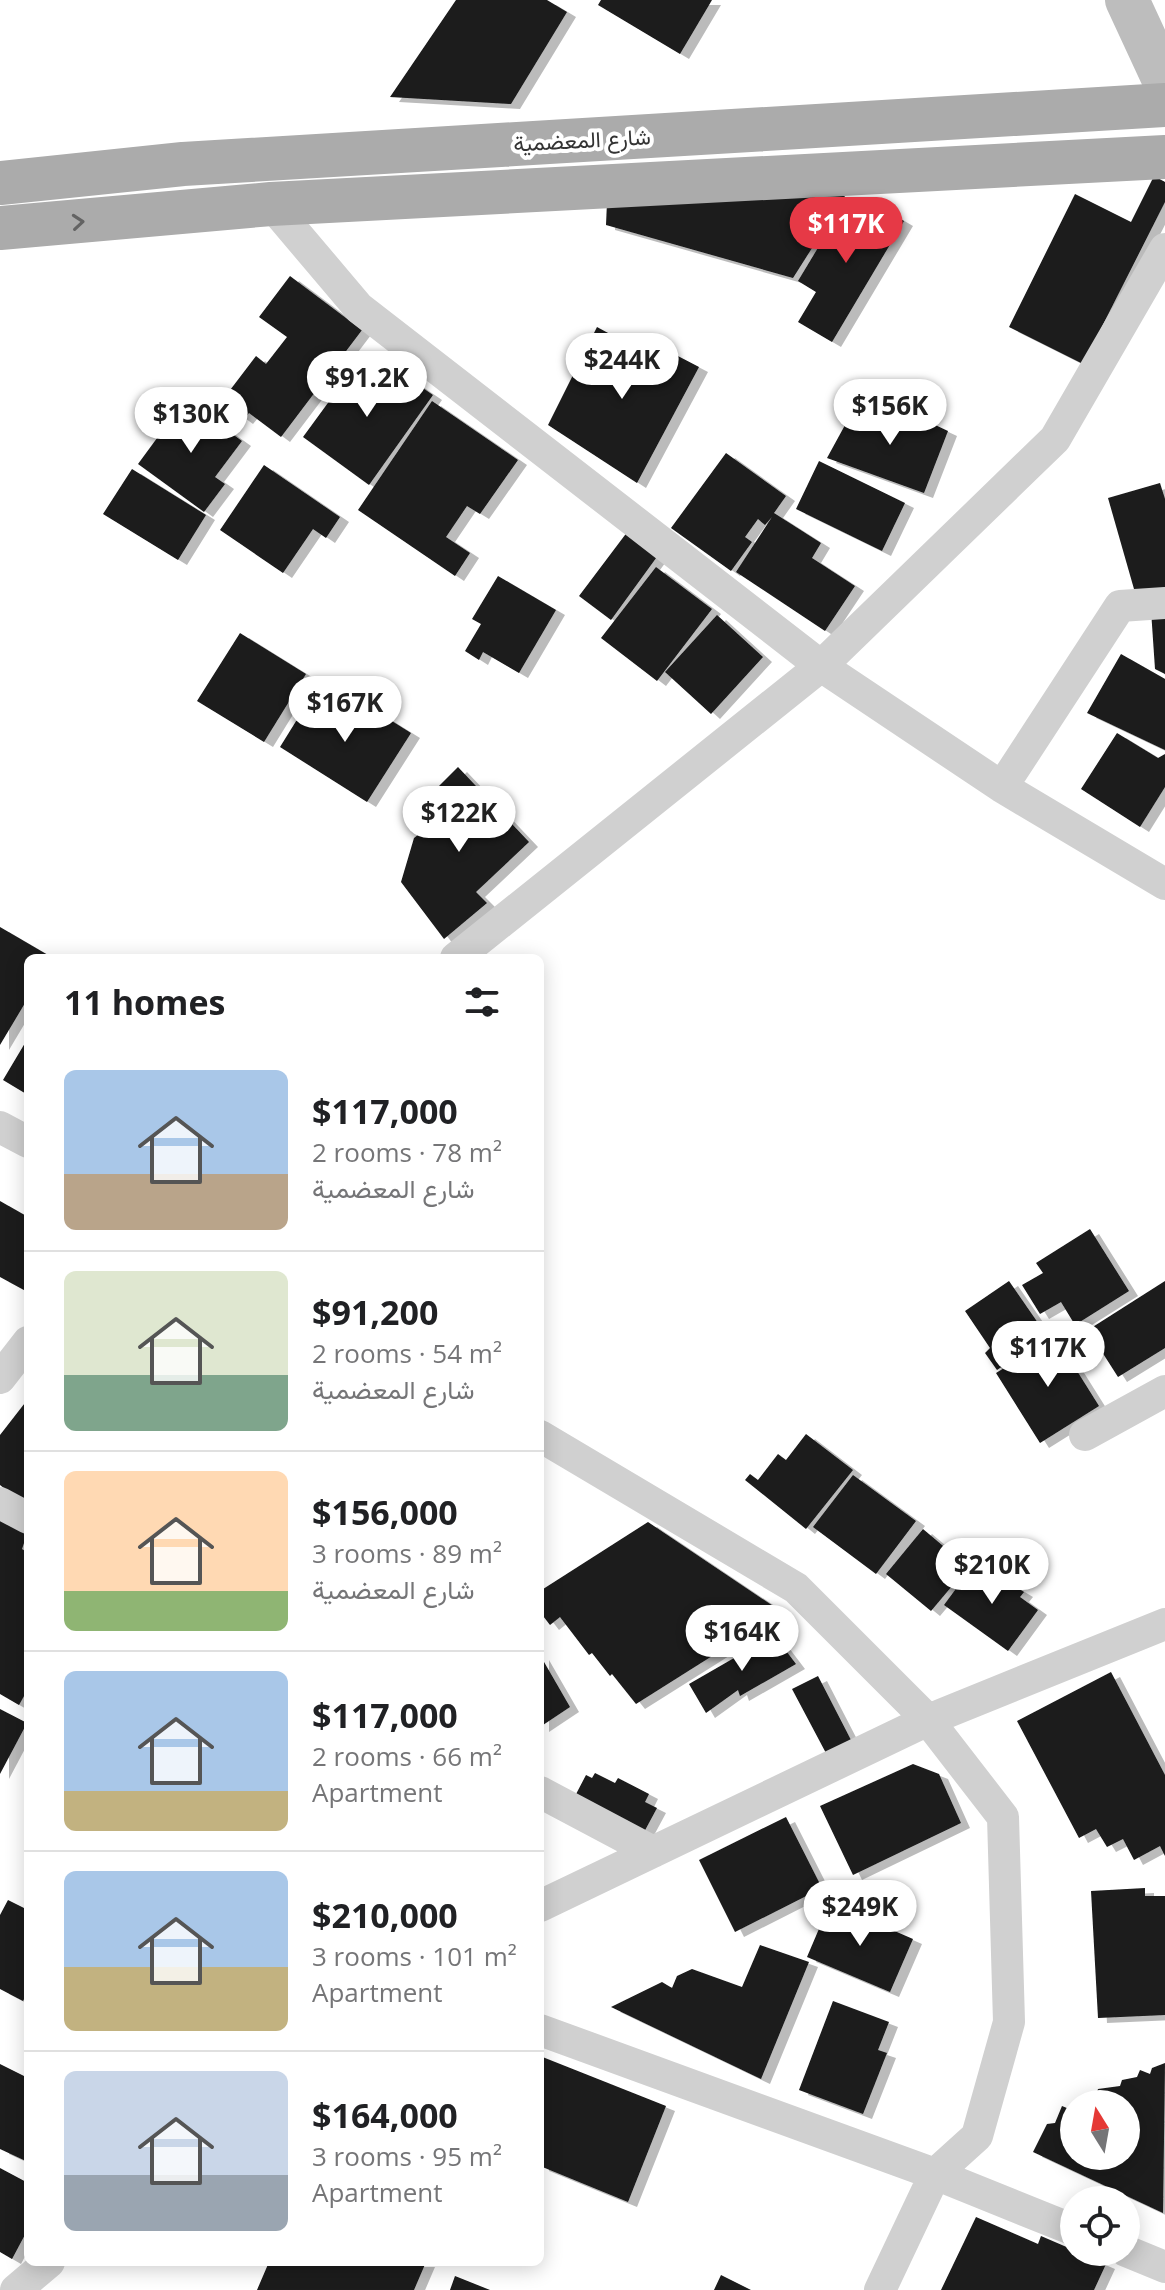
<!DOCTYPE html>
<html lang="en">
<head>
<meta charset="utf-8">
<style>
  :root { --surface:#fff; --page:#f6f6f6; --text:#202124; --muted:#757577; --line:#e0e0e0; --accent:#e63946 }
  body { margin:0; font-family:"Open Sans",Vazirmatn,sans-serif; background:var(--page); color:var(--text); height:100vh; display:flex; flex-direction:column; font-size:30px; white-space:nowrap }
  * { box-sizing:border-box; margin:0 }
  p { font-size:26px; color:var(--muted) }
  .icon { flex:none; width:44px; height:44px; fill:none; stroke:currentColor; stroke-width:2; stroke-linecap:round; stroke-linejoin:round }
  .map { position:relative; flex:1; overflow:hidden }
  .drawer { position:absolute; left:24px; top:954px; width:520px; height:1312px; display:flex; flex-direction:column; background:var(--surface); border-radius:12px; box-shadow:0 4px 20px #0003 }
  .drawer>* { flex:none }
  .needle { width:52px; rotate:349deg }
  .buttons { position:absolute; left:1060px; top:2090px; display:grid; gap:16px }
  .buttons a { display:grid; place-items:center; width:80px; height:80px; border-radius:50%; background:var(--surface); box-shadow:0 4px 20px #0003; font-size:40px }
  .price { position:absolute; translate:-50% -68px; padding:0 18px; border-radius:28px; background:#fff; color:#222; font-size:26px; line-height:52px; filter:drop-shadow(0 2px 4px #0008) }
  .price::after { content:''; position:absolute; left:50%; top:48px; width:24px; height:18px; margin-left:-12px; background:inherit; clip-path:polygon(0 0,100% 0,50% 100%) }
  .price.active { background:var(--accent); color:#fff }
  ul { padding:0; list-style:none }
  li { display:flex; align-items:center; gap:24px; height:200px; padding:0 40px }
  li+li { border-top:2px solid var(--line) }
  li span { display:grid; place-items:center; flex:none; width:224px; height:160px; border-radius:12px; color:#555 }
  li>.icon { margin-inline-start:auto }
  span .icon { width:96px; height:96px; fill:#fffc; stroke-width:1 }
  li b { font-size:34px }
  h2 { display:flex; justify-content:space-between; align-items:center; height:96px; padding:0 40px; font-size:34px }
  .map>svg:first-child { display:block }
</style>
</head>
<body>
<div class="map">
<svg width="1165" height="2290" viewBox="0 0 1165 2290">
  <defs>
    <filter id="shadow"><feDropShadow dx="9" dy="5" stdDeviation="0" flood-color="#0004"/></filter>
  </defs>
  <rect width="100%" height="100%" fill="#fff"/>
  <path fill="#1a1a1a" filter="url(#shadow)" d="M456,0h91l20,12 -56,92 -121,-7z
    M601,0h111l-32,54 -82,-49z
    M1154,176l11,6v20l-82,162 -74,-37 66,-133 56,28z
    M845,196l-52,82 -187,-53 1,-23z
    M848,198l21,12 4,-7 31,18 -72,121 -34,-20 18,-30 -18,-11z
    M290,276l72,54 -81,107 -32,-24 -5,6 -23,-17 35,-46 10,8 21,-27 -28,-20z
    M597,327l46,25 6,-11 50,26 -62,116 -89,-58z
    M363,355l46,33 5,-6 19,13 -64,90 -66,-48z
    M185,400l57,41 -27,36 10,7 -21,28 -66,-48z
    M432,401l86,59 -38,54 -13,-8 -21,31 24,16 -15,23 -97,-66z
    M856,405l42,13 3,-9 47,22 -24,62 -97,-35z
    M726,453l60,43 -12,17 47,30 -9,15 43,28 -30,45 -89,-59 36,-55 -7,8 -7,-6 -13,18 7,5 -21,29 -60,-43z
    M819,461l86,42 -23,48 -86,-42z
    M264,465l76,52 -14,21 -13,-9 -30,44 -63,-43z
    M132,469l74,46 -28,45 -75,-46z
    M1160,483l5,16v96l-27,8 -30,-105z
    M628,531l31,23 -48,66 -32,-24z
    M656,567l56,42 -55,72 -56,-43z
    M498,576l58,34 -37,63 -36,-21 -4,8 -14,-9 16,-27 -9,-5z
    M1165,609v65l-10,-5 -4,-59z
    M717,615l46,42 -52,57 -46,-42z
    M240,633l66,41 -42,68 -67,-41z
    M1121,654l44,25v71l-78,-37z
    M316,689l27,17 4,-5 28,18 4,-6 32,20 -44,69 -87,-55z
    M1117,733l41,25 7,-4v33l-25,40 -59,-38z
    M458,767l71,75 -53,50 11,11 -43,36 -43,-57 13,-44 30,-23 -16,-18z
    M0,927l53,31h-25v40l-28,47z
    M28,1038v57l-25,-15z
    M0,1201l28,16v66l-4,7 -24,-13z
    M1090,1229l39,62 -54,34 -14,-23 -21,12 -18,-29 21,-12 -7,-10z
    M1009,1281l38,55 -50,34 -12,-17 5,-5 -25,-37z
    M1165,1281v67l-47,29 -30,-47z
    M1059,1334l17,27 -4,2 27,43 -59,37 -44,-70z
    M28,1399v108l-28,-22v-50z
    M806,1434l47,36 -47,59 -61,-49 5,-6 8,6 20,-26 8,6z
    M853,1475l63,46 -40,53 -63,-47z
    M0,1515l28,16 -6,18 6,4v136l-9,16 -19,-11z
    M648,1522l134,90 -146,92 -24,-30 -2,2 -18,-23 -3,2 -29,-38 -10,8 -10,-13v-21z
    M923,1529l45,38 -37,44 -45,-37z
    M975,1563l49,29 -4,5 18,13 -30,41 -64,-46z
    M774,1635l22,29 -56,32 -2,-6 -32,23 -17,-29z
    M540,1655l30,52 -30,20z
    M1111,1672l54,103v81l-5,-10 -26,14 -11,-21 -16,8 -11,-18 -17,9 -62,-117z
    M818,1676l34,66 -25,13 -35,-66z
    M0,1709l27,14 -27,51z
    M913,1764l26,10 22,49 -108,52 -33,-69z
    M595,1773l20,10 3,-5 31,16 -4,8 12,6 -14,26 -69,-36 12,-23 6,3z
    M786,1817l36,71 -87,44 -36,-72z
    M1145,1888v8h20v119l-67,3 -7,-127z
    M8,1900l20,10v82l-5,9 -23,-12v-74z
    M830,1903l83,36 -23,53 -83,-35z
    M760,1945l49,17 -48,117 -150,-72 51,-25 10,6 5,-12 15,-7 50,18z
    M833,2001l56,21 -11,28 9,3 -24,61 -64,-24z
    M540,2056l126,50 -38,96 -88,-36z
    M1165,2063l-2,150 -130,-61 14,-28 8,-1 7,-17 12,5v45h52v-52h-51l2,-6 19,-3 2,-6 22,-3 2,-6 15,-3 3,-7 10,4 2,-6z
    M0,2064l28,14v84l-28,-13z
    M0,2168l28,15v46l-16,30 -12,-7z
    M976,2217l62,27 3,-8 65,28 -12,26h-153z
    M269,2262h157l-12,28h-157z
    M721,2275l30,15h-37z
    M455,2276l35,14h-40z"/>
  <g fill="none" stroke-linecap="round" stroke-linejoin="round">
    <path stroke="#d0d0d0" stroke-width="32" d="M271,204l88,104 462,358 181,121 163,97
      M1002,787l118,-181 45,-3
      M456,958l365,-292 234,-227 110,-190
      M0,1127l28,15
      M0,1378l28,-36
      M1085,1435l80,-44
      M540,1436l256,152 132,132 75,97 6,205 -32,114 -42,38 -55,116
      M0,1503l28,15
      M540,1792l113,60
      M540,1906l388,-186 237,-96
      M540,2030l395,144 139,56
      M1126,2251l39,16
      M16,2290l33,-28"/>
    <path stroke="#bdbdbd" stroke-width="44" d="M1127,0l38,82"/>
    <path stroke="#ababab" stroke-width="44" d="M0,183l183,-19 982,-59
      M0,228l271,-24 894,-47"/>
  </g>
  <defs><path id="oneway-chevron" d="M-2-3.5L2.5 0L-2 3.5" fill="none" stroke-width="1.6" stroke-linecap="round" stroke-linejoin="round" transform="scale(2)"/></defs>
  <use stroke="#636363" href="#oneway-chevron" transform="translate(78 222) rotate(-5)"/>
  <g text-anchor="middle" stroke-width="8" stroke-linejoin="round" paint-order="stroke">
    <g font-size="22" fill="#333" stroke="#fff">
      <text transform="translate(582 140) rotate(-3)" y="8">شارع المعضمية</text>
    </g>
  </g>
</svg>
<div class="buttons">
<a><svg class="needle" viewBox="-14 -14 28 28"><path d="M0-13l5 13h-10z" fill="#e53935"/><path d="M0 13l5-13h-10z" fill="#757577"/></svg></a>
<a><svg class="icon" aria-label="locate" viewBox="0 0 24 24"><circle cx="12" cy="12" r="6"/><path d="M12 2v4M12 18v4M2 12h4M18 12h4"/></svg></a>
</div>
<b class="price active" style="left:846px;top:265px">$117K</b>
<b class="price" style="left:622px;top:401px">$244K</b>
<b class="price" style="left:367px;top:419px">$91.2K</b>
<b class="price" style="left:890px;top:447px">$156K</b>
<b class="price" style="left:191px;top:455px">$130K</b>
<b class="price" style="left:345px;top:744px">$167K</b>
<b class="price" style="left:459px;top:854px">$122K</b>
<b class="price" style="left:1048px;top:1389px">$117K</b>
<b class="price" style="left:992px;top:1606px">$210K</b>
<b class="price" style="left:742px;top:1673px">$164K</b>
<b class="price" style="left:860px;top:1948px">$249K</b>
<section class="drawer">
<h2>11 homes<svg class="icon" aria-label="filters" viewBox="0 0 24 24"><path d="M4 7h16M4 17h16"/><circle cx="9" cy="7" r="2"/><circle cx="15" cy="17" r="2"/></svg></h2>
<ul>
<li><span style="background:linear-gradient(#a9c7e8 65%,#b9a48a 0)"><svg class="icon" aria-label="home" viewBox="0 0 24 24"><path d="M3 11l9-7 9 7M6 9v11h12V9"/></svg></span><div><b>$117,000</b><p>2 rooms · 78 m²</p><p>شارع المعضمية</p></div></li>
<li><span style="background:linear-gradient(#dfe7d0 65%,#7fa58c 0)"><svg class="icon" aria-label="home" viewBox="0 0 24 24"><path d="M3 11l9-7 9 7M6 9v11h12V9"/></svg></span><div><b>$91,200</b><p>2 rooms · 54 m²</p><p>شارع المعضمية</p></div></li>
<li><span style="background:linear-gradient(#ffd9b3 75%,#8fb573 0)"><svg class="icon" aria-label="home" viewBox="0 0 24 24"><path d="M3 11l9-7 9 7M6 9v11h12V9"/></svg></span><div><b>$156,000</b><p>3 rooms · 89 m²</p><p>شارع المعضمية</p></div></li>
<li><span style="background:linear-gradient(#a9c7e8 75%,#c2b280 0)"><svg class="icon" aria-label="home" viewBox="0 0 24 24"><path d="M3 11l9-7 9 7M6 9v11h12V9"/></svg></span><div><b>$117,000</b><p>2 rooms · 66 m²</p><p>Apartment</p></div></li>
<li><span style="background:linear-gradient(#a9c7e8 60%,#c2b280 0)"><svg class="icon" aria-label="home" viewBox="0 0 24 24"><path d="M3 11l9-7 9 7M6 9v11h12V9"/></svg></span><div><b>$210,000</b><p>3 rooms · 101 m²</p><p>Apartment</p></div></li>
<li><span style="background:linear-gradient(#c9d6e8 65%,#9aa5b1 0)"><svg class="icon" aria-label="home" viewBox="0 0 24 24"><path d="M3 11l9-7 9 7M6 9v11h12V9"/></svg></span><div><b>$164,000</b><p>3 rooms · 95 m²</p><p>Apartment</p></div></li>
</ul>
</section>
</div>
</body>
</html>
